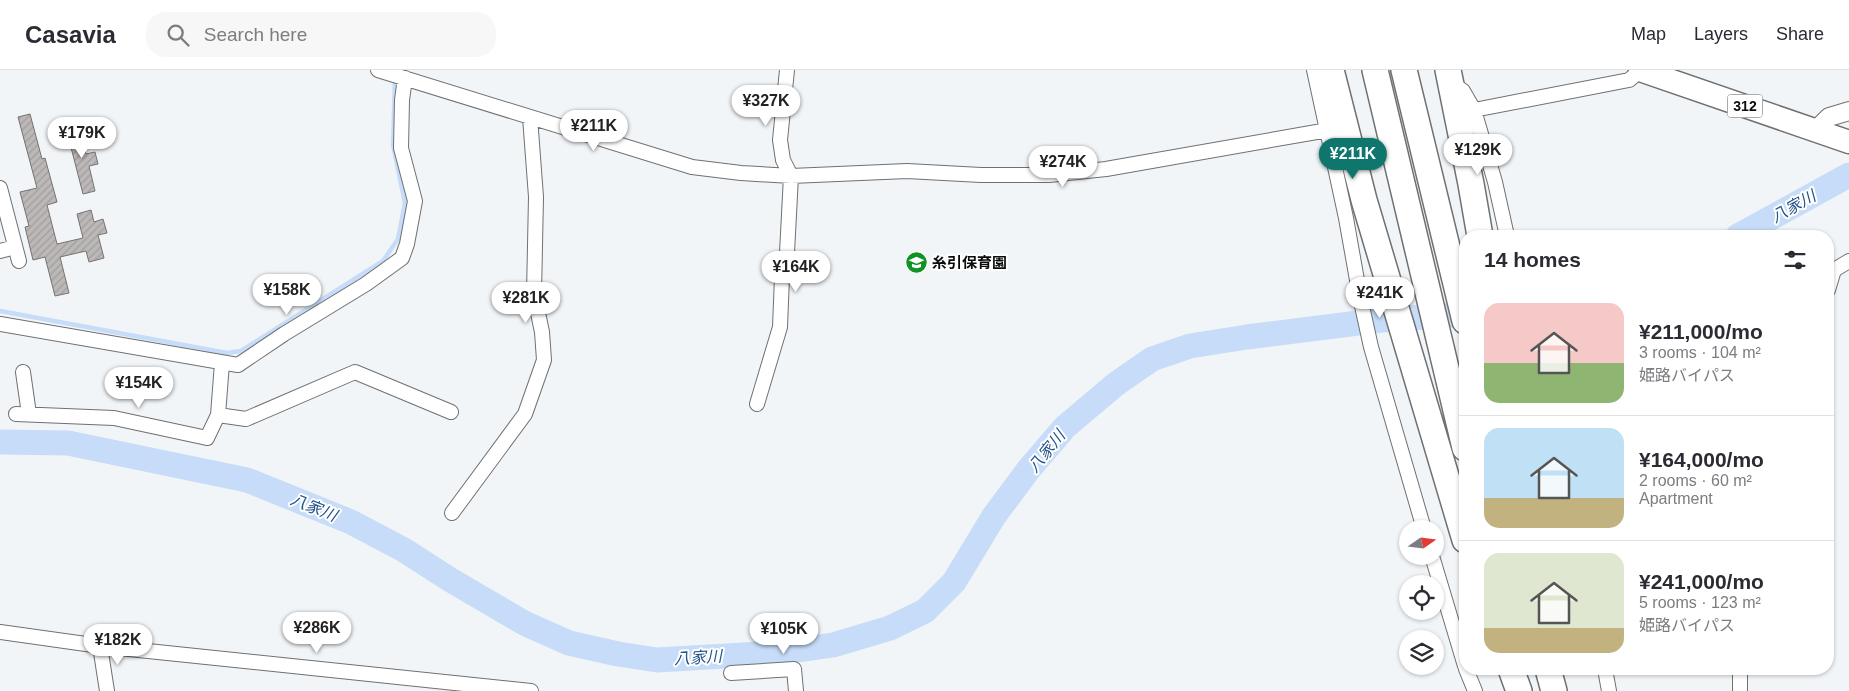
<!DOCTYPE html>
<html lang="en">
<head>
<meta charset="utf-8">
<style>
  :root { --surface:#fff; --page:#f7f7f7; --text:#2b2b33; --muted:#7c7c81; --line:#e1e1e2; --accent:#0f766e }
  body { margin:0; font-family:Arial,"Noto Sans JP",sans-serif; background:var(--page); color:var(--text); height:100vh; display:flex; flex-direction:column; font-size:19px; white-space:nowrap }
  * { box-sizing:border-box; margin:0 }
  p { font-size:16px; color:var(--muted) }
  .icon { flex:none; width:28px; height:28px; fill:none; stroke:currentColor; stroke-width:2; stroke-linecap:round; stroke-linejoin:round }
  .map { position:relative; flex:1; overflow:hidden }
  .side { position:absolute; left:1459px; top:160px; width:375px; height:445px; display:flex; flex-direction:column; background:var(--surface); border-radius:20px; box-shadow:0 1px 4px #0004 }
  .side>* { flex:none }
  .needle { width:32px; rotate:76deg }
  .fabs { position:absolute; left:1399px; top:450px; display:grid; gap:10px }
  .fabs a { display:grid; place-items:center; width:45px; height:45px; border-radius:50%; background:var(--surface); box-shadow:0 1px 4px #0004; font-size:25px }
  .price { position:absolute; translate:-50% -42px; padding:0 11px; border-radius:18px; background:#fff; color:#222; font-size:16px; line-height:32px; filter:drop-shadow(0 1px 2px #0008) }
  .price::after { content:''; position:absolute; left:50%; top:30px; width:15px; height:11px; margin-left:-8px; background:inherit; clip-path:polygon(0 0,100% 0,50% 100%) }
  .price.selected { background:var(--accent); color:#fff }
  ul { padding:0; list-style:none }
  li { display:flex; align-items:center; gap:15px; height:125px; padding:0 25px }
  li+li { border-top:1px solid var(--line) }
  li span { display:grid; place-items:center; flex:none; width:140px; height:100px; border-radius:15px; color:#555 }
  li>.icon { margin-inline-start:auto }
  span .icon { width:60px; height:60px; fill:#fffc; stroke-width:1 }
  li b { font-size:21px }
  h2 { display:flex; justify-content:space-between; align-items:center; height:60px; padding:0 25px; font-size:21px }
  header { display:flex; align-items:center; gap:30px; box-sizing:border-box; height:70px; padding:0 25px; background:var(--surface); border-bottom:1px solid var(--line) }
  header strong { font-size:24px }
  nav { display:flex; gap:28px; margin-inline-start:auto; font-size:18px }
  .search { width:350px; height:45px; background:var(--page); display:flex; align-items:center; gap:12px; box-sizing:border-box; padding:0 18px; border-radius:20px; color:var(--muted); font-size:19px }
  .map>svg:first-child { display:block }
</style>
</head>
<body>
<header>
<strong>Casavia</strong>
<div class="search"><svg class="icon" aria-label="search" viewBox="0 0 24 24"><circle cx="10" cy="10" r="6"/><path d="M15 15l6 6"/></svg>Search here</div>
<nav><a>Map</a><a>Layers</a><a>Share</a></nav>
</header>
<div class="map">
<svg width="1849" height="621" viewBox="0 0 1849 621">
  <defs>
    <pattern id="building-hatch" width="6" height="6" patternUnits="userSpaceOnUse" patternTransform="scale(1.25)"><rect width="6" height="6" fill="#bdb8b8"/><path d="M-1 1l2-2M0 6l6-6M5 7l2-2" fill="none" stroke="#a19d9d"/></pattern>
  </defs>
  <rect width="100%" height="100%" fill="#f2f5f8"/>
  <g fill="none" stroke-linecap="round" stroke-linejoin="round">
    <path stroke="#c6dcf8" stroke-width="4.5" d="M0,241l227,42 14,-2 142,-90 15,-22 7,-36 -12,-58 2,-66"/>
    <path stroke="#c6dcf8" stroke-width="25" d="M1738,166l111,-61
      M0,372l68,1 179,37 104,42 53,28 45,29 75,44 45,20 49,11 39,6 120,-7 56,-8 57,-17 35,-17 29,-29 40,-66 35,-47 36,-42 51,-43 36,-25 38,-13 57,-9 135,-17 83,-6"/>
  </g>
  <path fill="url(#building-hatch)" stroke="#767271" d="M30,44l12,45 3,-1 12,44 -10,3 10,39 26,-6 -6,-24 14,-4 3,12 9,-3 4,14 -9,2 6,23 -15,4 -3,-11 -26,6 9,36 -14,3 -10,-39 -12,3 -8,-33 4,-1 -9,-34 17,-4 -19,-71z
    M78,55l8,29 9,-2 3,12 -9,2 6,25 -12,3 -17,-66z"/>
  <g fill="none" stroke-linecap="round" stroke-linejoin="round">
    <defs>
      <path id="minor" d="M378,0l314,97 49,6 50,3 116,-5 74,4h68l57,-6 222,-39
        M1314,0l32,148 14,79 11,50 53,182
        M1452,13l11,8 11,19 21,72 12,54
        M1474,40l155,-30 12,-10
        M0,118l19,73
        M0,181l15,-4
        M1828,220l6,-20 15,-9
        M0,254l238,41 46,-31 82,-50 36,-26 5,-14 8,-43 -14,-53 1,-48 3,-22
        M23,302l6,42
        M757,334l23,-77 2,-50 4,-5 5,-96 -8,-16 -3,-20 7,-70
        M16,344l98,4 93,20 11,-23 4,-52
        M218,345l28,4 109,-47 96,40
        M452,443l73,-99 19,-54 -2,-28 -8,-38 2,-97 -6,-80
        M1432,486l33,110
        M0,562l100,14 431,45
        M100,576l7,45
        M1466,599l9,22
        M1605,599l4,22
        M731,603l63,-4 2,22
        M1740,621v-22"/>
      <path id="tertiary" d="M1816,60l13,-13 20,-6"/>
      <path id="trunk" d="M1640,0l209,72"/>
      <path id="motorway" d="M1331,0l33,130 101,340
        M1375,0l90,378
        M1404,0l61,251
        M1448,0l23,114 9,52
        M1511,599l8,22
        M1548,599l6,22"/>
    </defs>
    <use href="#minor" stroke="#6e7072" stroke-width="16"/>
    <use href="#tertiary" stroke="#6e7072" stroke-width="20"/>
    <use href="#trunk" stroke="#6e7072" stroke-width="25"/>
    <use href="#motorway" stroke="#6e7072" stroke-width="28"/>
    <use href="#minor" stroke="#fff" stroke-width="14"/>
    <use href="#tertiary" stroke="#fff" stroke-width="18"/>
    <use href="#trunk" stroke="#fff" stroke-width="22"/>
    <use href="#motorway" stroke="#fff" stroke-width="25"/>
  </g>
  <defs>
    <symbol id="school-disc" viewBox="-11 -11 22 22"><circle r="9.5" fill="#0f9325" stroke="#fff"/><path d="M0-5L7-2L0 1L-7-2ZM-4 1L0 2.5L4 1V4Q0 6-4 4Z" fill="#fff"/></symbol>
  </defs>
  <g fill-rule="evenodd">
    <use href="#school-disc" x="904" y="180" width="25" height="25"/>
  </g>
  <g text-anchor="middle" stroke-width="4" stroke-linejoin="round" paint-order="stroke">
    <rect fill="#fff" stroke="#545556" stroke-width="1" x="1727.5" y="24.5" width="35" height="23" rx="4"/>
    <g font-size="14" font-weight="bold" fill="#0b0c0d">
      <text x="1745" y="41">312</text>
    </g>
    <g font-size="15" font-weight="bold" fill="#0b0c0d" stroke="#fff" text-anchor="start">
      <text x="932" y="198">糸引保育園</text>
    </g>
    <g font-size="16" font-style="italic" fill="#25548b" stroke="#fff">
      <text transform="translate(1793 136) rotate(-29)" y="6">八家川</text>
      <text transform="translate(1046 381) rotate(-51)" y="6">八家川</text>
      <text transform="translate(314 437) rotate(22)" y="6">八家川</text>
      <text transform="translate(698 587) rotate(-3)" y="6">八家川</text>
    </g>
  </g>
</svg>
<div class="fabs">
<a><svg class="needle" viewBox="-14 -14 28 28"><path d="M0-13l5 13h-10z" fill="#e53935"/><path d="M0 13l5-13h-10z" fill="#7c7c81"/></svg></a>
<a><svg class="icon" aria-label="locate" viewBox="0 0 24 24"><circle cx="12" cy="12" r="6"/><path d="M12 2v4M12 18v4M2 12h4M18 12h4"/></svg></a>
<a><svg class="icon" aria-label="layers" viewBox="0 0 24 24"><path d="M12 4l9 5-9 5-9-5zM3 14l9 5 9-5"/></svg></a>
</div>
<b class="price" style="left:766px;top:57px">¥327K</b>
<b class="price" style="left:594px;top:82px">¥211K</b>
<b class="price" style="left:82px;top:89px">¥179K</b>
<b class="price" style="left:1478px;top:106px">¥129K</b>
<b class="price selected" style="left:1353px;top:110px">¥211K</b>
<b class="price" style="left:1063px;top:118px">¥274K</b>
<b class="price" style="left:796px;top:223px">¥164K</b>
<b class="price" style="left:287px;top:246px">¥158K</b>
<b class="price" style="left:1380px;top:249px">¥241K</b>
<b class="price" style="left:526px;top:254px">¥281K</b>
<b class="price" style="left:139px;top:339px">¥154K</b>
<b class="price" style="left:317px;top:584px">¥286K</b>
<b class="price" style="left:784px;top:585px">¥105K</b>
<b class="price" style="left:118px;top:596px">¥182K</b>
<section class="side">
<h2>14 homes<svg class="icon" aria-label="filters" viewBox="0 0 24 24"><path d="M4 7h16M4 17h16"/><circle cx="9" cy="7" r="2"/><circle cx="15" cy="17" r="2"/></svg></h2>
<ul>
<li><span style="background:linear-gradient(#f6c9c9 60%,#8fb573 0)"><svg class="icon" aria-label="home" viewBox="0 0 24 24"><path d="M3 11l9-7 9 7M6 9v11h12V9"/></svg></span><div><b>¥211,000/mo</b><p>3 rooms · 104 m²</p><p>姫路バイパス</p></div></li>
<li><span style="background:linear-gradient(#bfe0f5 70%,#c2b280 0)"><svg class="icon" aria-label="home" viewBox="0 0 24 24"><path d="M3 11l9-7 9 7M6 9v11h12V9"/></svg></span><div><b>¥164,000/mo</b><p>2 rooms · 60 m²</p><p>Apartment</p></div></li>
<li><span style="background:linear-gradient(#dfe7d0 75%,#c2b280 0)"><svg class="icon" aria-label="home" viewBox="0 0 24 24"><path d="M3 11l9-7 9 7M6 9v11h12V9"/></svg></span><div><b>¥241,000/mo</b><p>5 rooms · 123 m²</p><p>姫路バイパス</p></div></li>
</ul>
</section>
</div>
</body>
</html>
